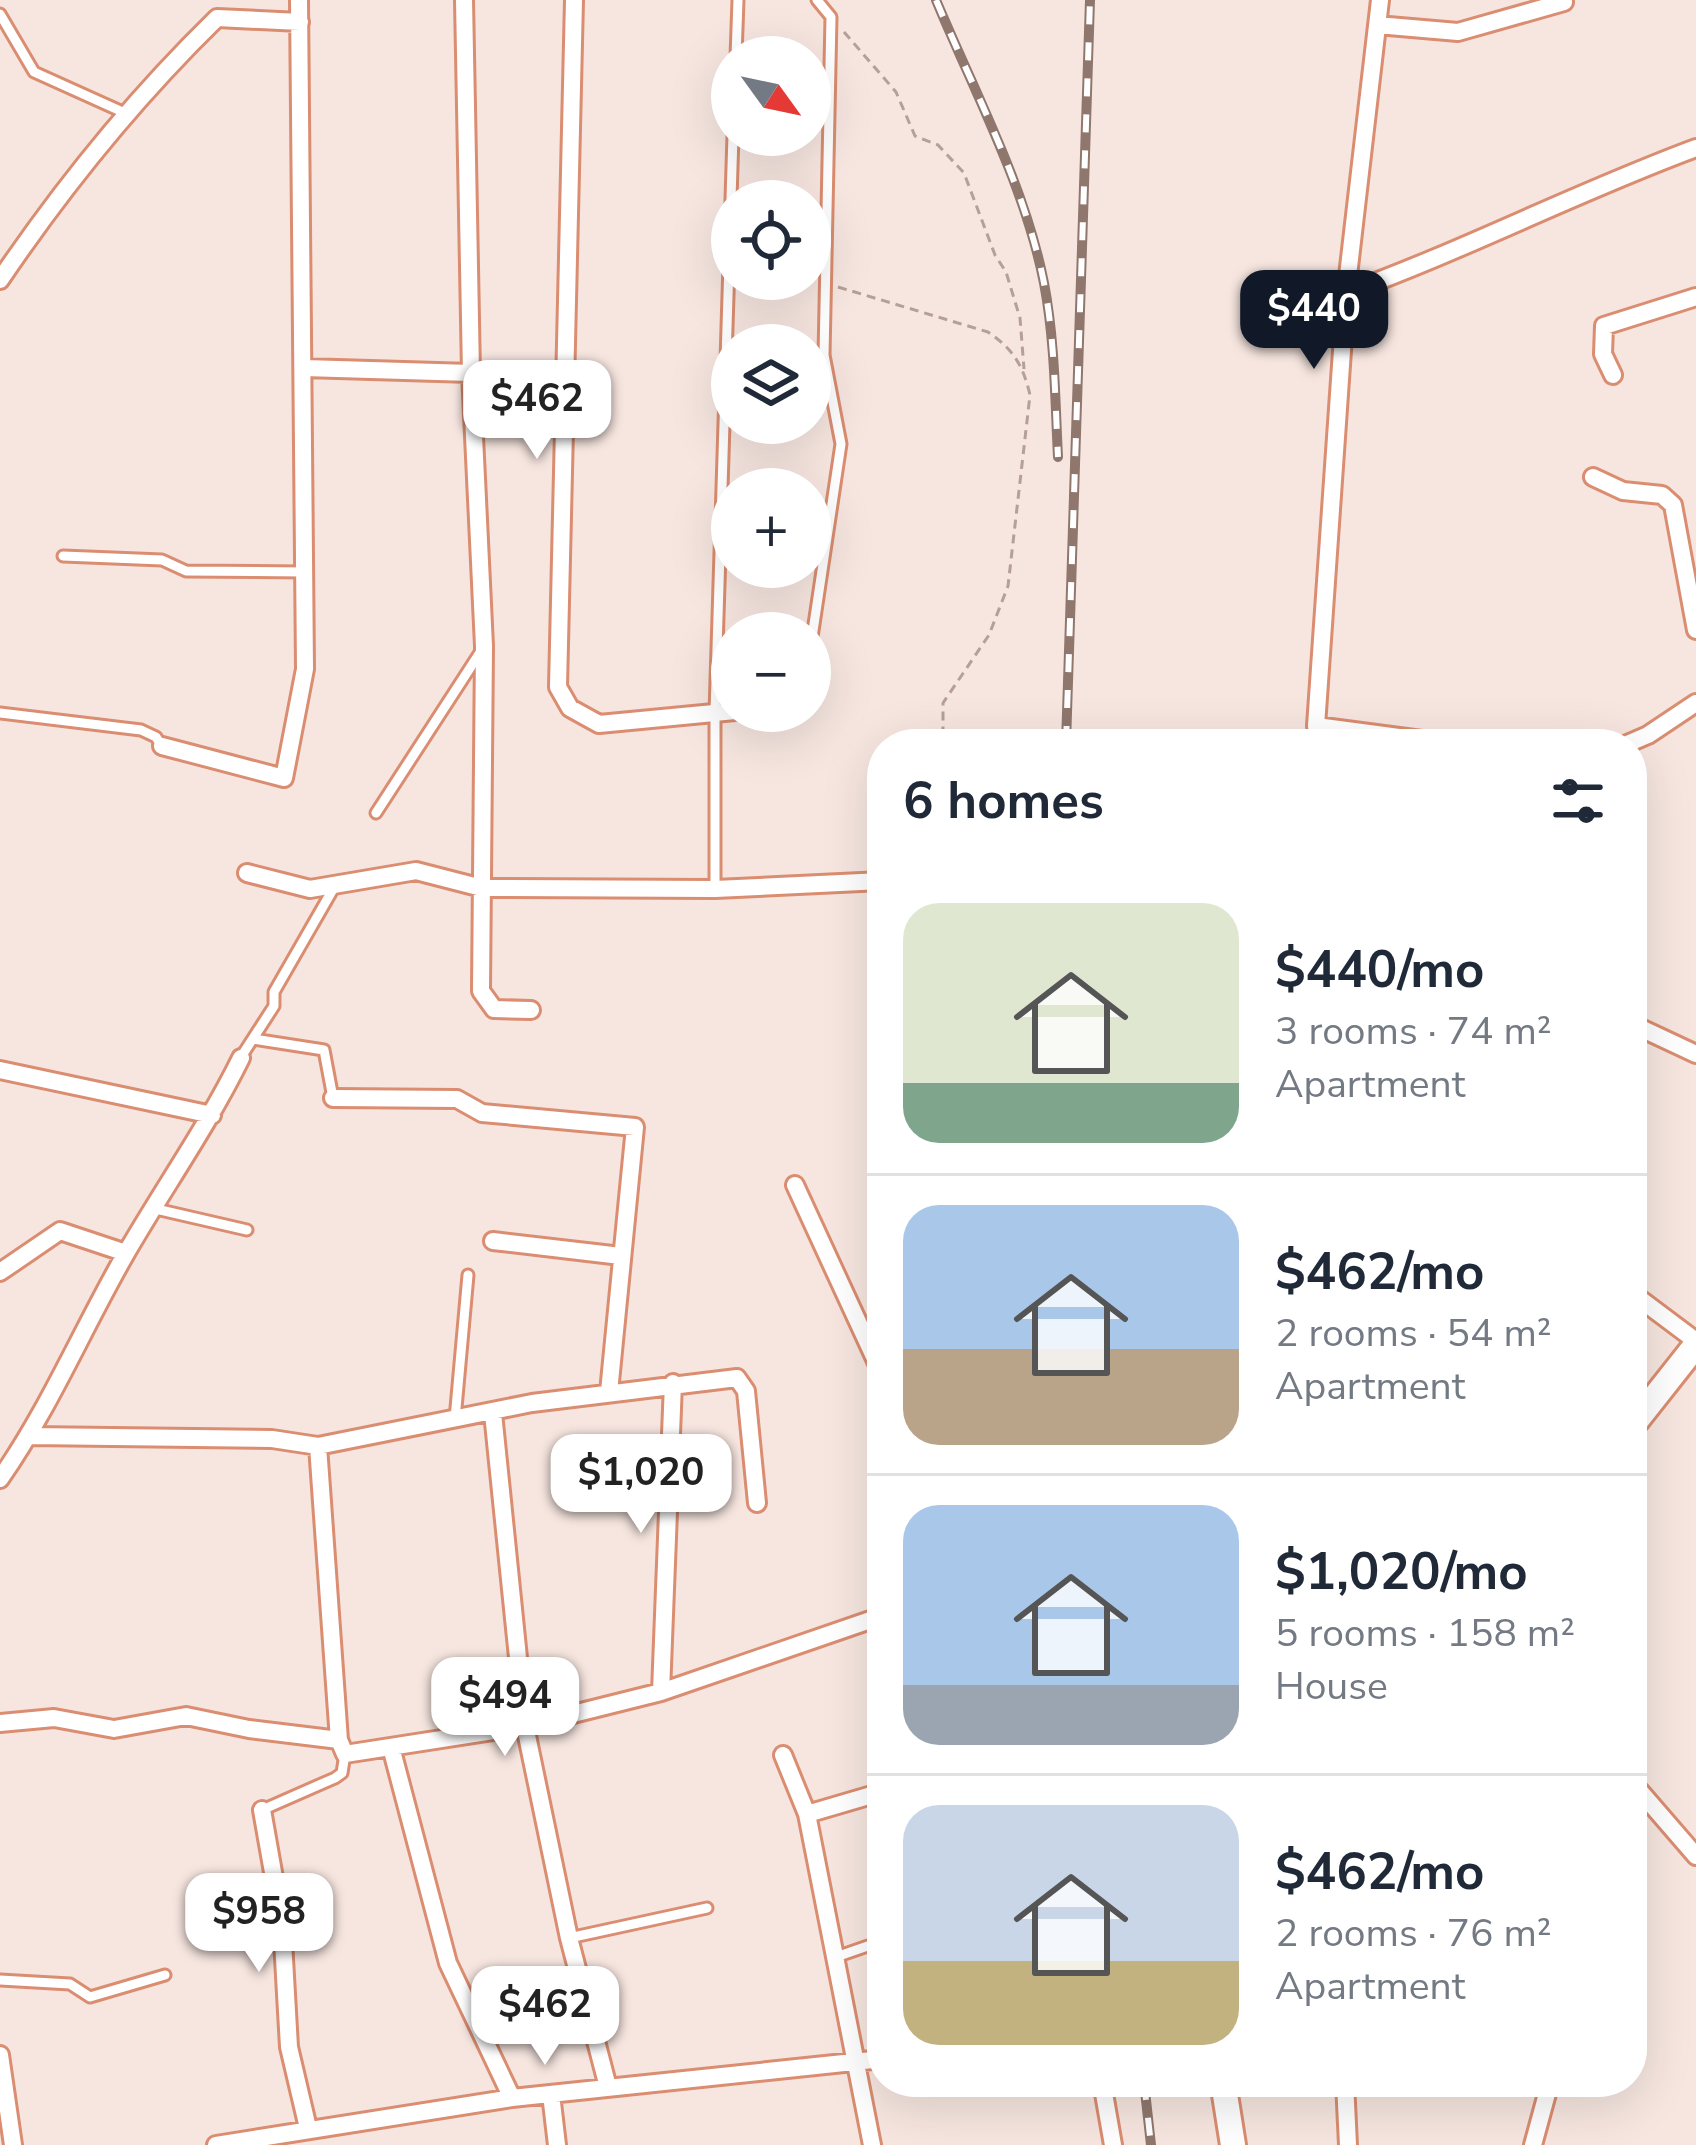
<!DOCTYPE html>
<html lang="en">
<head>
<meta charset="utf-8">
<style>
  :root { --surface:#fff; --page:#f2f2f3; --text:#1f2937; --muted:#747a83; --line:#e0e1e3; --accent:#111827 }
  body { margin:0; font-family:"Nunito Sans",sans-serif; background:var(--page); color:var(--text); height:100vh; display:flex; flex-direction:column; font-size:45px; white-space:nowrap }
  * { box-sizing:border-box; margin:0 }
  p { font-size:39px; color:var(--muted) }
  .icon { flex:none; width:66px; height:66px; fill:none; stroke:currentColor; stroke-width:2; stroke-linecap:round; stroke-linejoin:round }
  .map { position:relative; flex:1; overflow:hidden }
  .drawer { position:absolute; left:867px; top:729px; width:780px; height:1368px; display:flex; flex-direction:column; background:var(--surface); border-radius:48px; box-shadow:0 12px 48px #0002 }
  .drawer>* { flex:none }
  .needle { width:78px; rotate:123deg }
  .tools { position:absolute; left:711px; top:36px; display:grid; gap:24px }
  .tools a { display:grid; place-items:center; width:120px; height:120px; border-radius:50%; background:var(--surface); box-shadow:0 12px 48px #0002; font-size:60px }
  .price { position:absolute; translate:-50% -102px; padding:0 27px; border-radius:24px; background:#fff; color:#222; font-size:39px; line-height:78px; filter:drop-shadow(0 3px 6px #0008) }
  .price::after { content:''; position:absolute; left:50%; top:72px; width:36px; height:27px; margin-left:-18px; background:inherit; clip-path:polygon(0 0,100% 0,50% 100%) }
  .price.current { background:var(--accent); color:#fff }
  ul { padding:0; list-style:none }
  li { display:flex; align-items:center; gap:36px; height:300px; padding:0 36px }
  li+li { border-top:3px solid var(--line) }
  li span { display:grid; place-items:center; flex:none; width:336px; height:240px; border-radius:36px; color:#555 }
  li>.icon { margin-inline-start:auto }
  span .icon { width:144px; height:144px; fill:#fffc; stroke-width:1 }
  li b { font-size:51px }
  h2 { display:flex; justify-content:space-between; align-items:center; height:144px; padding:0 36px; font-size:51px }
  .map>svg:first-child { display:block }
</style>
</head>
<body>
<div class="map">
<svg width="1696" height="2145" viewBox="0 0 1696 2145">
  <rect width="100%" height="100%" fill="#f7e6e0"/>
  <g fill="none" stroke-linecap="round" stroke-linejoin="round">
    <defs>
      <path id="lane" d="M0,14l34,58 91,41
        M736,57l2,-57
        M63,556l99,4 24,11 119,1
        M810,651l31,-207 -17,-89 7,-338 -14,-17
        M0,713l141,17 15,7 5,8
        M376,813l105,-162
        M715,889v-176l18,-578
        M253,1039l71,11 9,48
        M241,1057l33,-51v-14l62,-108
        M156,1209l91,21
        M455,1419l13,-144
        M262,1810l73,-32 7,-5 3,-19
        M569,1938l138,-30
        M836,1957l46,-16
        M0,1980l70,4 20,13 75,-22"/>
      <path id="street" d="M464,0l7,373 13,273 -3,345 13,18 37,1
        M574,0l-16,687 12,21 29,16 136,-13
        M1377,25l81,7 106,-30
        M0,280c65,-96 134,-181 217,-262l83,4
        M1346,293c119,-43 231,-101 350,-145
        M304,368l167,5 95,-2
        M1613,375l-10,-21 1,-28 92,-29
        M1593,477l30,14 39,4 11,10 23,125
        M1316,726l136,18
        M1319,744l-3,-18 30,-433 34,-293
        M1627,744l21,-9 48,-32
        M162,746l122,32 21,-109 -6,-669
        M247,873l63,16 106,-18 66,17 233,1 167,-8
        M1632,1024l64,30
        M0,1070l212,45
        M333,1098l124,1 25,14 153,14 -26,265
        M795,1185l87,189
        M493,1241l128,15
        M0,1272l60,-41 66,22
        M1632,1293l64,48
        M493,1413l32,313 44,212 39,149
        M30,1436l242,3 46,7 214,-43 205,-25 9,13 11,112
        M318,1446l21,294 6,14 180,-28 136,-34 221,-76
        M0,1479c49,-70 82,-149 125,-224 38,-66 82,-128 116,-197
        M661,1692l12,-309
        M0,1723l54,-5 60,11 72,-13 63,13 90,11
        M391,1747l57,216 64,135
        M783,1755l24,59
        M1632,1782l64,74
        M262,1810l20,113 7,124 19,81
        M0,2055l13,90
        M1102,2082l11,63
        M1345,2082l3,63
        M551,2094l6,51
        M216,2145l296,-47 370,-39
        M872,2145l-65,-331 75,-22
        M1533,2145l15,-55"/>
      <path id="secondary" d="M1632,1426l64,-81
        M1223,2082l10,63"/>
    </defs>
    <use href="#lane" stroke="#da8d70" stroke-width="15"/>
    <use href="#street" stroke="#da8d70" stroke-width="22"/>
    <use href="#secondary" stroke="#da8d70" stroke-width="30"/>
    <path stroke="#b59f97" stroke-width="3" stroke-dasharray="9 6" stroke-linecap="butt" d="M844,32l52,60 19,44 23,9 26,28 31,82 11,17 14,46 4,51
      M838,287l150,45c25,17 35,33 42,63l-22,191 -19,49 -46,68v41"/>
    <use href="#lane" stroke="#fff" stroke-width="9"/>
    <use href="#street" stroke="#fff" stroke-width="16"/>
    <use href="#secondary" stroke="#fff" stroke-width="24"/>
    <defs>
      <path id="rail" d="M936,0c38,91 89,186 108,283 11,58 11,116 14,174
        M1066,744l24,-744
        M1144,2082l7,63"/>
    </defs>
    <use href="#rail" stroke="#90776d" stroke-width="10"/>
    <use href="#rail" stroke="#fff" stroke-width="6" stroke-dasharray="18" stroke-linecap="butt"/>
  </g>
</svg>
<div class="tools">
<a><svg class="needle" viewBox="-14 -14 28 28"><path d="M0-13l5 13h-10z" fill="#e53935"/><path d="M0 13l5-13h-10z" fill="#747a83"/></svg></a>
<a><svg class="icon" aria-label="locate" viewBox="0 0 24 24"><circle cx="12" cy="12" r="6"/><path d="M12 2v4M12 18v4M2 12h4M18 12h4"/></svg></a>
<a><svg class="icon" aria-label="layers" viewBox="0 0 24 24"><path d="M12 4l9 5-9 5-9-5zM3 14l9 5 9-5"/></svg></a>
<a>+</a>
<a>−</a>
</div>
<b class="price current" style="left:1314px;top:372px">$440</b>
<b class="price" style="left:537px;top:462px">$462</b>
<b class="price" style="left:641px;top:1536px">$1,020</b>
<b class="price" style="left:505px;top:1759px">$494</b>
<b class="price" style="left:259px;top:1975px">$958</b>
<b class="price" style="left:545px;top:2068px">$462</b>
<section class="drawer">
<h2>6 homes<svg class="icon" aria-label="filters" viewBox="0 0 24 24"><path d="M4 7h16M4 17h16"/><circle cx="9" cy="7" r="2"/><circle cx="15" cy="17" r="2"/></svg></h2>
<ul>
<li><span style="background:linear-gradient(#dfe7d0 75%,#7fa58c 0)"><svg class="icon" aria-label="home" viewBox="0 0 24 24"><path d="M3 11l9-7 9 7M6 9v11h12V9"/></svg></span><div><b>$440/mo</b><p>3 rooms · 74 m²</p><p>Apartment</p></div></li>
<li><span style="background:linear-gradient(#a9c7e8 60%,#b9a48a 0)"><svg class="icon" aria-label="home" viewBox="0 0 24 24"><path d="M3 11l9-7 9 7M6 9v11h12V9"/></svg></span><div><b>$462/mo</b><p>2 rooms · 54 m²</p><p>Apartment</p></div></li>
<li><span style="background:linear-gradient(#a9c7e8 75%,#9aa5b1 0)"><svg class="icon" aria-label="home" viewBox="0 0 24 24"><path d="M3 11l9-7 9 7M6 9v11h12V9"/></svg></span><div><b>$1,020/mo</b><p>5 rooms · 158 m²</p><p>House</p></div></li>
<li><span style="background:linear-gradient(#c9d6e8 65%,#c2b280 0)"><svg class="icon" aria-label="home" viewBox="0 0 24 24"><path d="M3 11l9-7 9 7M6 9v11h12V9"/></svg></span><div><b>$462/mo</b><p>2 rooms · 76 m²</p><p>Apartment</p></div></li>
</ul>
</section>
</div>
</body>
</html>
